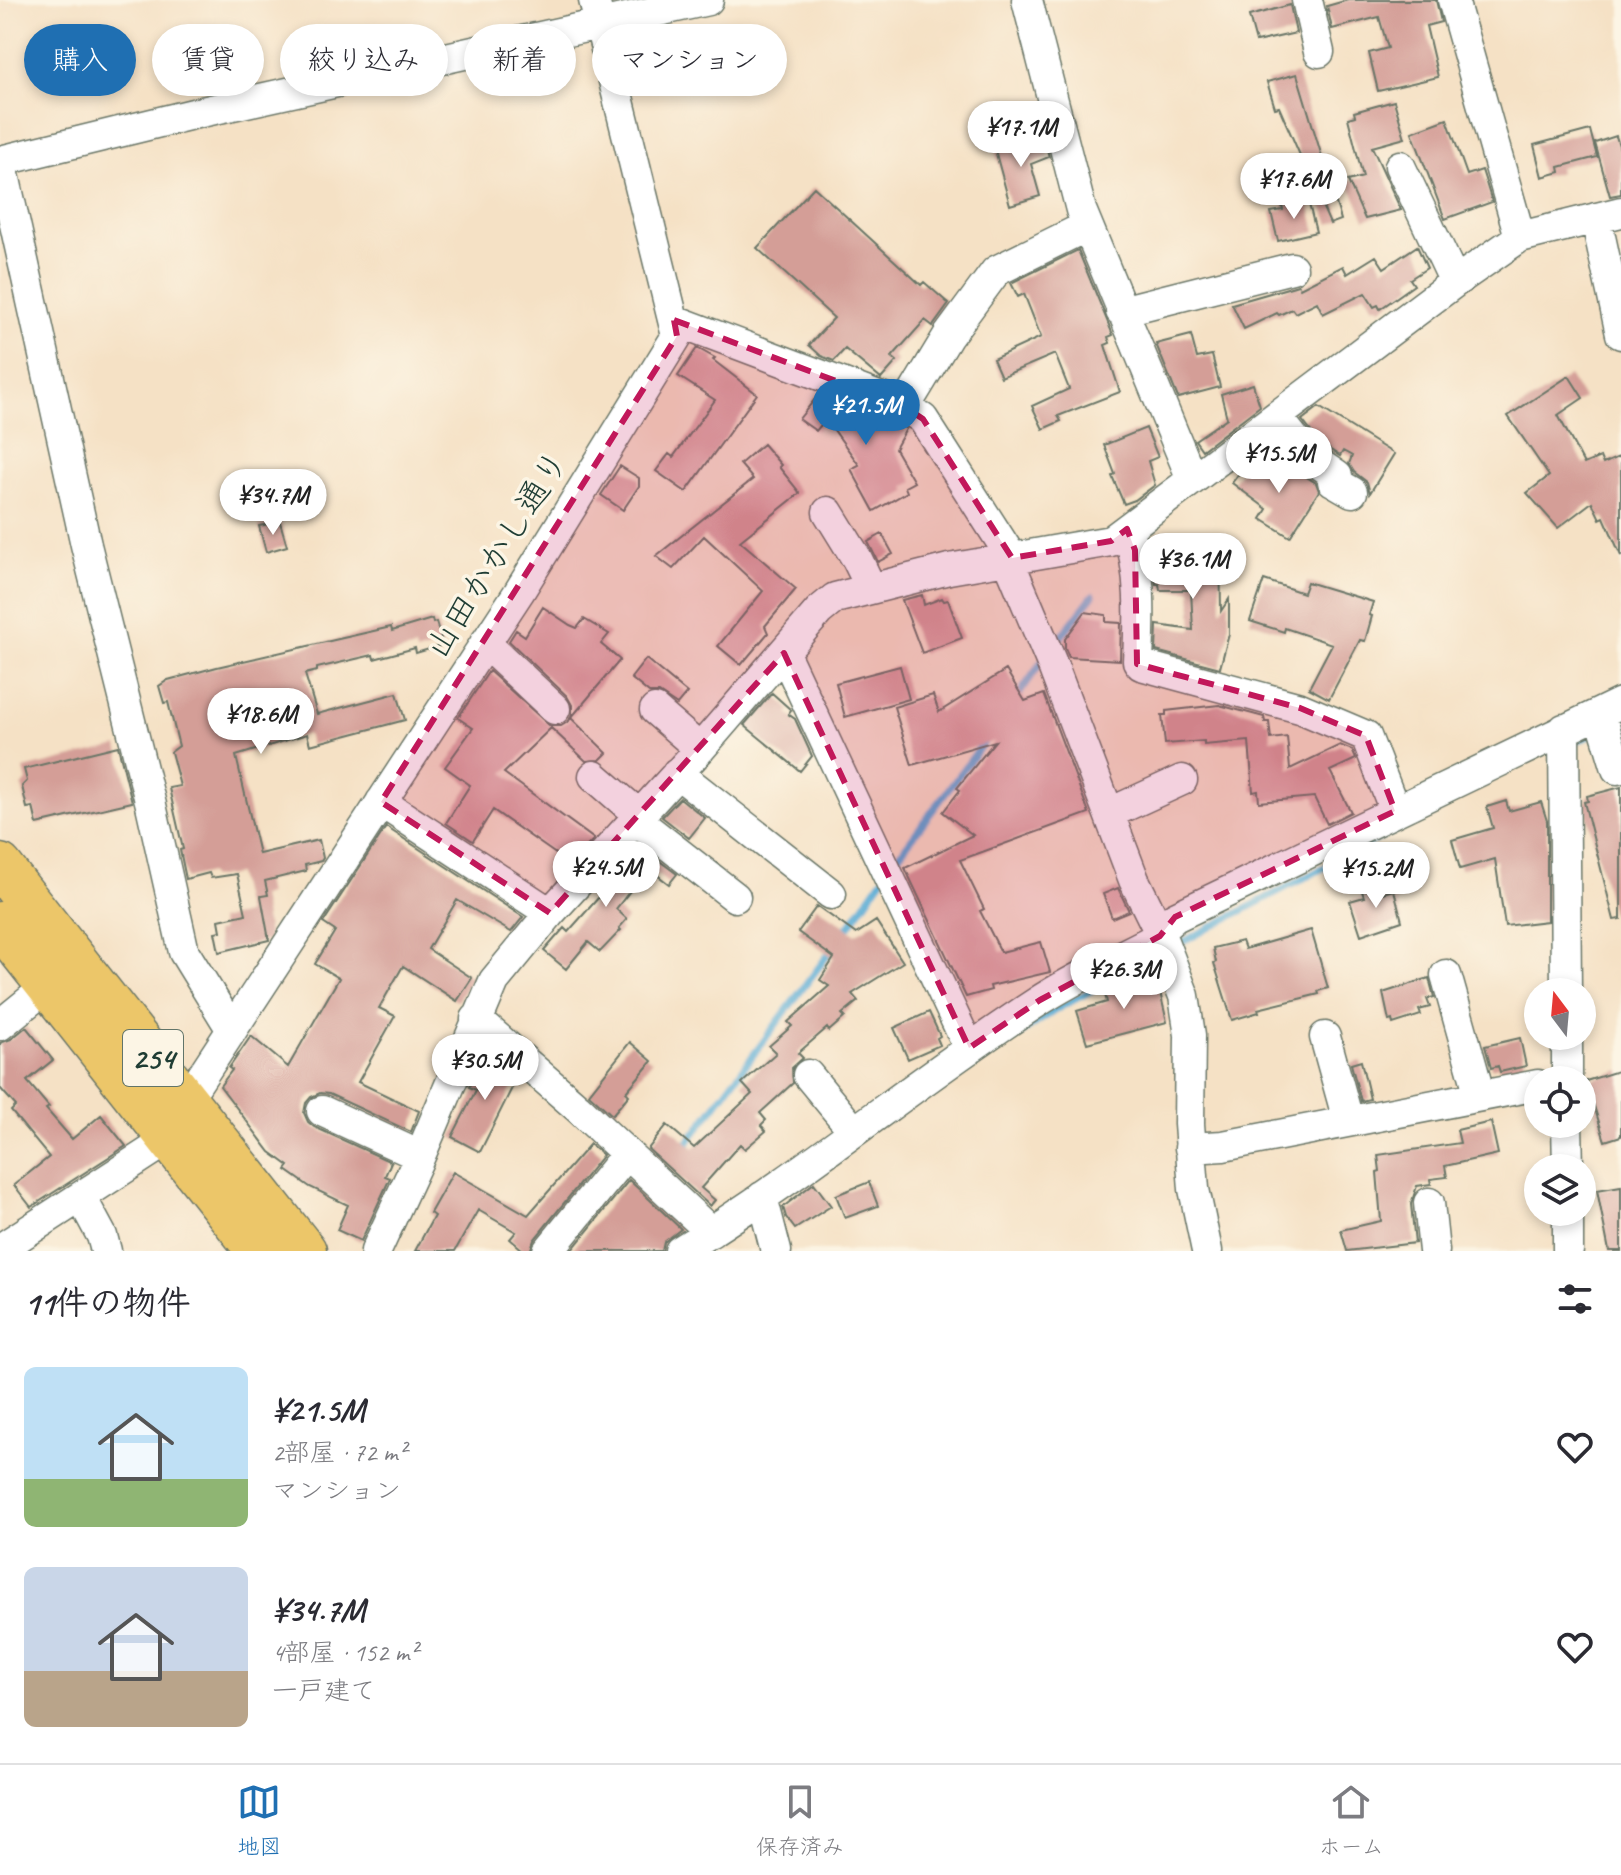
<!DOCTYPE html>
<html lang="ja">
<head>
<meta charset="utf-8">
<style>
  :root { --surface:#fff; --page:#f2f2f3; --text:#2b2b33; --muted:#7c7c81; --line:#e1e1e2; --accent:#1f6fb2 }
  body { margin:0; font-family:Caveat,"Klee One",sans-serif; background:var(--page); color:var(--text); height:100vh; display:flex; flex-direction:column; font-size:30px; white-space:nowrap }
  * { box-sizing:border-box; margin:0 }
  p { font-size:26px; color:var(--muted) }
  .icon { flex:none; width:44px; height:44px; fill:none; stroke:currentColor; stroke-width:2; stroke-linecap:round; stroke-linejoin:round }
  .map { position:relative; height:1251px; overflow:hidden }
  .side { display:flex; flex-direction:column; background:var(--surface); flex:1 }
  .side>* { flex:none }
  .top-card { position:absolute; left:24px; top:24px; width:800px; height:72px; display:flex; gap:16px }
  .needle { width:52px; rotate:344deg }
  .tools { position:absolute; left:1524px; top:978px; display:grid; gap:16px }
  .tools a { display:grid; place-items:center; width:72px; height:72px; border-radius:50%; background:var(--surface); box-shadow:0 4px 12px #0003; font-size:40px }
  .price { position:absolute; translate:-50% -68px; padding:0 18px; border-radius:28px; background:#fff; color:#222; font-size:26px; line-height:52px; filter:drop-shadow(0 2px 4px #0008) }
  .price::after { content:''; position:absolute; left:50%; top:48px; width:24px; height:18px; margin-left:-12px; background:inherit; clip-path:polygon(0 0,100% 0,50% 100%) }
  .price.on { background:var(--accent); color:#fff }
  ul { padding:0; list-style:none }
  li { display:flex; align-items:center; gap:24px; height:200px; padding:0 24px }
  li span { display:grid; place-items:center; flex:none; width:224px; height:160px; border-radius:12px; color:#555 }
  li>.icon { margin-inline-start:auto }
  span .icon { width:96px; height:96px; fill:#fffc; stroke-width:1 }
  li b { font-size:34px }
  h2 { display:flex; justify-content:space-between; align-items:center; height:96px; padding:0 24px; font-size:34px }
  .pill { padding:0 28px; border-radius:36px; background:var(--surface); box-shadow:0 4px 12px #0003; font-size:28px; line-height:72px }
  .pill.on { background:var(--accent); color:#fff }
  .dock { display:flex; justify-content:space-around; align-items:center; height:112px; border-top:2px solid var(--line); background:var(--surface); font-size:22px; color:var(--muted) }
  .dock a { display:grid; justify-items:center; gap:4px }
  .dock .on { color:var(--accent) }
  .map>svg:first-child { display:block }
</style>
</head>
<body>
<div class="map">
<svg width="1621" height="1251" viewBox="0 0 1621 1251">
  <rect width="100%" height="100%" fill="#fcf5e5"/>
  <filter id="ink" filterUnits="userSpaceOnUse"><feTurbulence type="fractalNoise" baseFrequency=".0125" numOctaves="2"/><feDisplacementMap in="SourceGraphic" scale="16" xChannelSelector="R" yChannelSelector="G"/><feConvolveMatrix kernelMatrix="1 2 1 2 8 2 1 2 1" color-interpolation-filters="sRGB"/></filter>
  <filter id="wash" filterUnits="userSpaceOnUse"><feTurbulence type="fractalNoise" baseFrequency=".006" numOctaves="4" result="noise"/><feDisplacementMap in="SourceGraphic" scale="32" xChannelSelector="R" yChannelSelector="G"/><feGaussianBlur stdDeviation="1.8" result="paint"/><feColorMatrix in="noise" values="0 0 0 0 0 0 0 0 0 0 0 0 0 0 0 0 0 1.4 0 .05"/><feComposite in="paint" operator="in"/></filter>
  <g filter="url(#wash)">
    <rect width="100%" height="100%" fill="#f5e1c5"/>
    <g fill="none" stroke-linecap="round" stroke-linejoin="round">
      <path stroke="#5aacd5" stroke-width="7" d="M1053,647l40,-52
        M1016,699l27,-39
        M1573,743l26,-12
        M891,866l96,-128
        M843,935l39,-56
        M1175,946l272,-143
        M942,1086l115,-77 103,-55
        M683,1149l150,-201"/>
    </g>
    <g id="blocks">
      <path fill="#d49e97" d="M1348,0h88l5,22 -15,4 12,51 -60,14 -9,-38 19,-5 -9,-31 -47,12 -5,-23z
        M1290,5l6,28 -40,9 -7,-26z
        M1297,74l44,146 -11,4 -51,-117 -4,1 -8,-26z
        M1394,101l11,37 -33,9 29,63 -36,9 -17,-38 15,-4 -15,-59 7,-2 -1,-4z
        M1447,119l20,56 15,-5 10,32 -47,17 -33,-87z
        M1590,130l7,27 -38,10 1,5 -18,5 -8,-32z
        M1616,136l5,16v42l-11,2 -15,-53z
        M1044,138l5,19 -18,7 9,32 -30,9 -15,-55z
        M814,187l107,98 3,-3 25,22 -16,22 -8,-6 -33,37 5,4 -16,18 -36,-30 -11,12 -13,-5 -12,-11 25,-27 -77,-70z
        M1308,200l8,32 -38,9 -7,-29 12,-2 -1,-4z
        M1417,246l10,22 -17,11 4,6 -34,24 -2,-4 -4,2 -9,-14 -42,21 -6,-12 -22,11 -3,-4 -13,6 -2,-2 -33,16 -12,-25 66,-19 2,3 43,-22 4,8 29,-18 8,12z
        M1078,250l35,85 -5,2 2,6 -5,2 15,47 -62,24 3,5 -18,8 -11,-23 37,-17 -14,-35 -54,23 -8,-18 48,-22 -17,-43 -6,3 -7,-14z
        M1191,335l6,23 15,-3 8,32 -42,11 -22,-54z
        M697,348l18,10 -2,2 44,34 -71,98 -30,-21 13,-17 4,3 42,-57 -37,-24z
        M1569,376l14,22 -25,17 26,49 16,-7 3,7 18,-8v100l-17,-39 -4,2 -8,-17 -34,26 -31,-35 22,-17 -41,-60z
        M1253,384l7,22 -58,44 -7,-10 32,-22 -6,-24z
        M819,394l78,29 9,6 -11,20 19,33 -9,5 2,5 -33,19 -23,-42 8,-4 -33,-46 -10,12 -17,-12z
        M1319,407l75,47 -24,39 -3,-11 -13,-10 -5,-8 3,-8 -9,-5 -3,5 -20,-13 -18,-23z
        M1146,428l12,29 -10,4 7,24 -20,15 -11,4 -12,-28 3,-2 -11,-29z
        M763,444l18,21 -2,2 21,26 -60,48 56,48 -31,37 3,7 -27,32 -23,-19 45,-55 -59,-55 -31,33 -17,-13 97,-77 -13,-15z
        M1248,461l26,18 6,-11 9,6 3,-6 24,15 3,8 -29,46 -29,-18 6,-10 -35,-26z
        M620,466l19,12v8l-16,24 -22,-15z
        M280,522l7,24 -21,6 -7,-26z
        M882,534l11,20 -15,8 -10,-20z
        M1186,541l1,5 33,-1 1,66 8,-12v35l-9,34 -64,-17 1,-26 36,5 -2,-40h-31l-1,-6h-3l-6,-42z
        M1264,580l39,13 4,-11 66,20 -4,13 3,1 -7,25 -5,-1 -31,59 -20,-11 23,-44 -47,-16 -1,4 -34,-11z
        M922,595l2,10 18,-7 2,3 4,-1 14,38 -40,15 -20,-53z
        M543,607l27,18 7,3 7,-9 25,15 -8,10 19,16 -49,58 36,35 -7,7 -14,1 -35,-33 -47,45 90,66 -24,25 -77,-54 -20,31 -27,-18 24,-38 -25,-18 28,-39 -15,-10 31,-47 61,55h11l8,-5 3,-7v-9l-5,-9 -58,-55 7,-11 9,6z
        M1085,612l21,3v7l15,1 -1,37 -51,-3 -4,-9v-9z
        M432,619l1,4 3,-1 7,23 -27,8 -1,-5 -41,11 -1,-4 -56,13v3l-12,3 12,40 80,-21 8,27 -95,25 -3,-11 -71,22 23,98 60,-14 4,18 -2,3 -16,4 1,6 -41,10 3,14 -7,1 8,44 -50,12 -4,-20 6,-1 -2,-11 27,-6 -9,-40 -26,4 -2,-5 -23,6 -6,-29 3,-1 -14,-61 11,-2 -9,-34 8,-6 -11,-44 -4,1 -5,-17 9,-6 49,-13 174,-40 1,4z
        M646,659l41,34 -10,12 -18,-12h-10l-18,-15z
        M900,666l9,33 -64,18 -9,-34z
        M1006,670l19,31 19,-7 45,119 -129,47 24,49 -4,2 21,41 40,-10 9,30 -60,14 1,4 -25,7 -61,-129 68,-33 -30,-23 17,-22 -3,-2 38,-47 -83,24 -18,-58 39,-12 6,17z
        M772,693l19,17 -3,4 7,5 17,37 -12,15 -56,-46z
        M1219,705l45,12 1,5h4l2,17 16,-2 3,32 50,-24 12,5 4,9 -26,12 21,41 -24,12 -13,-27 -55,5 -1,-11 -5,1 -4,-51 -45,4v-4l-39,3 -3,-29h4v-4z
        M118,746l14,56 -95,22 -4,-17 -6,1 -5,-22 5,-5 -3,-12z
        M1621,787v132l-7,1 -30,-118 4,-1 -1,-5z
        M680,798l25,20 -16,20 -27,-21z
        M1506,801l3,10 32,-9 6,19v100l-42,5 -10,-67 -35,10 -8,-29 41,-12 -6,-21z
        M386,827l137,90 -12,15 -54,-32 -29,49 44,29 -15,23 -54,-35 -24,42 16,8 -37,66 61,29 -8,21 -82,-38 -9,-1 -9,4 -5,6 -2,10 4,9 6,5 77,35 -6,14 5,2 -29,63 -24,-11 11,-25 -38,-18 -24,-17 3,-4 -19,-14 -50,-66 12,-16 -3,-2 22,-32 37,31 51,-89 -24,-14 20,-33 -12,-8z
        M638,845l39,29 -8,10 -21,-16 -32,41 11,10 -8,9 2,2 -21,22 -12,-10 -22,27 -22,-18 20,-23 4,4 47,-53 -5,-4z
        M1380,887l2,6 12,-3 8,31 -41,14 -11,-34 14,-4 -2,-6z
        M1118,888l11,23 -17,7 -9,-24z
        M817,906l39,28 20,-13 27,41 -51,32 6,7 -16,13 3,3 -16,14 -2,-3 -29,25 5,5 -11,10 1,15 -33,30 6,7 -5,5 5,6 -21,18 -5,-5 -39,44 14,12 -5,6 -62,-57 19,-24 27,23 58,-54 -10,-11 34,-30 -7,-7 23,-20 -4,-4 41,-36 -9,-6 14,-22 -36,-26z
        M1311,930l17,58 -10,3 1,3 -61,15 1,3 -27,8 -18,-57 2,-1 -3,-14 29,-7 3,8z
        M1156,975l11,47 -80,21 -10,-32 30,-9 -3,-11z
        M1429,978l5,19 -7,2 3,8 -11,3 2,5 -28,9 -1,-4 -3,1 -6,-28z
        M929,1012l11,24 -3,2 3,7 -32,14 -14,-31z
        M26,1027l27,33 -26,21 22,26 -3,2 26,30 29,-24 25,31 -95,61 -17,-22 35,-28 -38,-46 5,-5 -16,-18v-45l11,-4z
        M1520,1038l6,28 -26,6 -2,-6 -7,2 -6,-22z
        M630,1042l22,19 -26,31 3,3 -17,20 -23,-21z
        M484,1050l33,28 -37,74 -28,-15 24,-47 -7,-3z
        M1361,1061l9,38 -9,2 -10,-37z
        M1621,1070v66l-16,5 -19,-60z
        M1491,1122l7,32 -53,12 2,11 -17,2 1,5 -14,2 -6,18 4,39 -68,8 -6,-21 40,-9 -4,-49 3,-1 -2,-16 82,-12 -3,-13z
        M590,1144l13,11 -69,85 -4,11h-6l-14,-12 6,-7 -38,-22 -23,41h-40l19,-35 -4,-3 23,-41 75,43z
        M629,1180l52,49 -17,13 -2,9h-91z
        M869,1182l9,24 -33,12 -9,-23z
        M814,1183l17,23 -36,23 -9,-12 -3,-10z
        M1621,1186v65h-12l-12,-61z"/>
    </g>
  </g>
  <g filter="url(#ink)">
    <use href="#blocks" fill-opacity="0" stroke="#6a7667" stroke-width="2"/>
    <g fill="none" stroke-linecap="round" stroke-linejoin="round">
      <defs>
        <path id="minor" d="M1027,0l54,210 111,269
          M1307,0l12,52
          M1453,0l67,237
          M0,161l197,-48 511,-113
          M1,161l85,384 65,260 33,147 48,78
          M1400,166l55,116
          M1596,218l25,116
          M1121,311l171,-43
          M674,320l231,87 18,12 89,139
          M905,407l43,-71 48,-65 91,-45
          M1277,417l31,39 29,20 -4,5 19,11
          M828,512l29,47 14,29
          M1127,529c15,41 13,89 11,132l3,4 159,43 66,28 29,75
          M1008,559l43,102 83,219 25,51
          M485,643l70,66
          M784,653l185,395
          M655,710l45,39
          M1600,713l17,56 4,-1
          M1564,729l2,263
          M677,773l154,121
          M594,776l45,39
          M381,802l169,111
          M1110,813l72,-33
          M635,819l100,78
          M1446,975l34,121
          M476,1019l101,88 134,125
          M0,1025l48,-39
          M1567,1036v44
          M1325,1037l23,83
          M808,1075l46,56
          M186,1100l333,-508 158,-256 -83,-336
          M322,1111l98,45
          M1567,1124l1,44
          M1190,1148l33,-2 315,-61
          M81,1197l21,39 4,15
          M762,1197l14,54
          M1429,1203l5,48
          M1568,1212v39
          M0,1249l171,-111
          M376,1251l44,-95 74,-175 56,-68 150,-164 119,-138 16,-13 114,-29 162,-28 344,-259 65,-45 101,-25
          M548,1251l79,-97
          M680,1251c124,-76 235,-169 356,-248 39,-26 83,-45 124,-67
          M1207,1251l-13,-62 -5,-65 1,-89 -6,-39 -25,-65 16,-14 446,-214"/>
        <path id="highway" d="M0,866l304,385
          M0,924l259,327"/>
      </defs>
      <use href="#minor" stroke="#6a7667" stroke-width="33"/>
      <use href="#highway" stroke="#6a7667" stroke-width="47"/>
      <use href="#minor" stroke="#fff" stroke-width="30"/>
      <use href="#highway" stroke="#ecc669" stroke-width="44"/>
    </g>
  </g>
  <path fill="#c2185b" fill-opacity="0.2" stroke="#c2185b" stroke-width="6" stroke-dasharray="16 10" stroke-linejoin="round" d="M674,320l231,87 18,12 89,139 99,-17 16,-12 8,21 2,114 163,44 66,28 29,75 -220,106 -15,19 -120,64 -71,48 -185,-395 -234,260 -169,-111 296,-466z"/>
  <g text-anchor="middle" stroke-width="7" stroke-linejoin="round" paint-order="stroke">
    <rect fill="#fcf5e5" stroke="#617469" stroke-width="2" x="123" y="1030" width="60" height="56" rx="6"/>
    <g font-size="32" font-weight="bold" fill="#1f3d34">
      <text x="153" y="1069">254</text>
    </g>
    <g font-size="34" fill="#1f3d34" stroke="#fcf5e5">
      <text transform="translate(496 554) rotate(-58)" y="12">山田かかし通り</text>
    </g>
  </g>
</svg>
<div class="tools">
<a><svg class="needle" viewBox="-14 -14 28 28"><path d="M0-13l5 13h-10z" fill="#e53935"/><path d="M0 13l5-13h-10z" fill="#7c7c81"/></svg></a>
<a><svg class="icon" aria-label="locate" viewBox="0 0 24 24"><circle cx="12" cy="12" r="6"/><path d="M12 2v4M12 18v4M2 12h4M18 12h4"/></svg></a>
<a><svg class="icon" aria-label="layers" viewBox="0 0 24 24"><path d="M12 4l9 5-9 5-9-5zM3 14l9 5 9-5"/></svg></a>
</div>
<b class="price" style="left:1021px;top:169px">¥17.1M</b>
<b class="price" style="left:1294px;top:221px">¥17.6M</b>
<b class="price on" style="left:866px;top:447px">¥21.5M</b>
<b class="price" style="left:1279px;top:495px">¥15.5M</b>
<b class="price" style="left:273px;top:537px">¥34.7M</b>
<b class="price" style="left:1193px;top:601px">¥36.1M</b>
<b class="price" style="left:261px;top:756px">¥18.6M</b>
<b class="price" style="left:606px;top:909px">¥24.5M</b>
<b class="price" style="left:1376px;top:910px">¥15.2M</b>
<b class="price" style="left:1124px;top:1011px">¥26.3M</b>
<b class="price" style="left:485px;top:1102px">¥30.5M</b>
<div class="top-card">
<a class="pill on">購入</a>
<a class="pill">賃貸</a>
<a class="pill">絞り込み</a>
<a class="pill">新着</a>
<a class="pill">マンション</a>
</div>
</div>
<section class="side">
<h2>11件の物件<svg class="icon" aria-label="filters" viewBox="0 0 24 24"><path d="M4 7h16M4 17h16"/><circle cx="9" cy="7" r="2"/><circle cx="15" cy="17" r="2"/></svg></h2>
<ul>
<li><span style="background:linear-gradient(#bfe0f5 70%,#8fb573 0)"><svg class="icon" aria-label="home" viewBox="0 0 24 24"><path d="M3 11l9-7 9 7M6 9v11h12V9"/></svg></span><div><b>¥21.5M</b><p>2部屋 · 72 m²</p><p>マンション</p></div><svg class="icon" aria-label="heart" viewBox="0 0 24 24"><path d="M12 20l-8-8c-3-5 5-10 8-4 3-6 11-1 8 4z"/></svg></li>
<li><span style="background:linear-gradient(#c9d6e8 65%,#b9a48a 0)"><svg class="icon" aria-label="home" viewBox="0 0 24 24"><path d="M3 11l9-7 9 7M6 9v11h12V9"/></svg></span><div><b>¥34.7M</b><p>4部屋 · 152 m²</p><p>一戸建て</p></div><svg class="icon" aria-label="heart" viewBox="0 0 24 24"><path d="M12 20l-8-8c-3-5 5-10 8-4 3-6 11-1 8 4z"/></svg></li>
</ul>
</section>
<nav class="dock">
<a class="on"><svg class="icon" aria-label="map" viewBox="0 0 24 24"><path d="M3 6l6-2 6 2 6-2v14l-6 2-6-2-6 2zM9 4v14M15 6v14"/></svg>地図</a>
<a><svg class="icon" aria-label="saved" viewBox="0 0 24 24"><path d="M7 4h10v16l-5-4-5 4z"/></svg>保存済み</a>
<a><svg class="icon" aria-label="home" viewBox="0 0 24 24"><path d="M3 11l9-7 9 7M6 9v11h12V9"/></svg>ホーム</a>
</nav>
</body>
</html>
